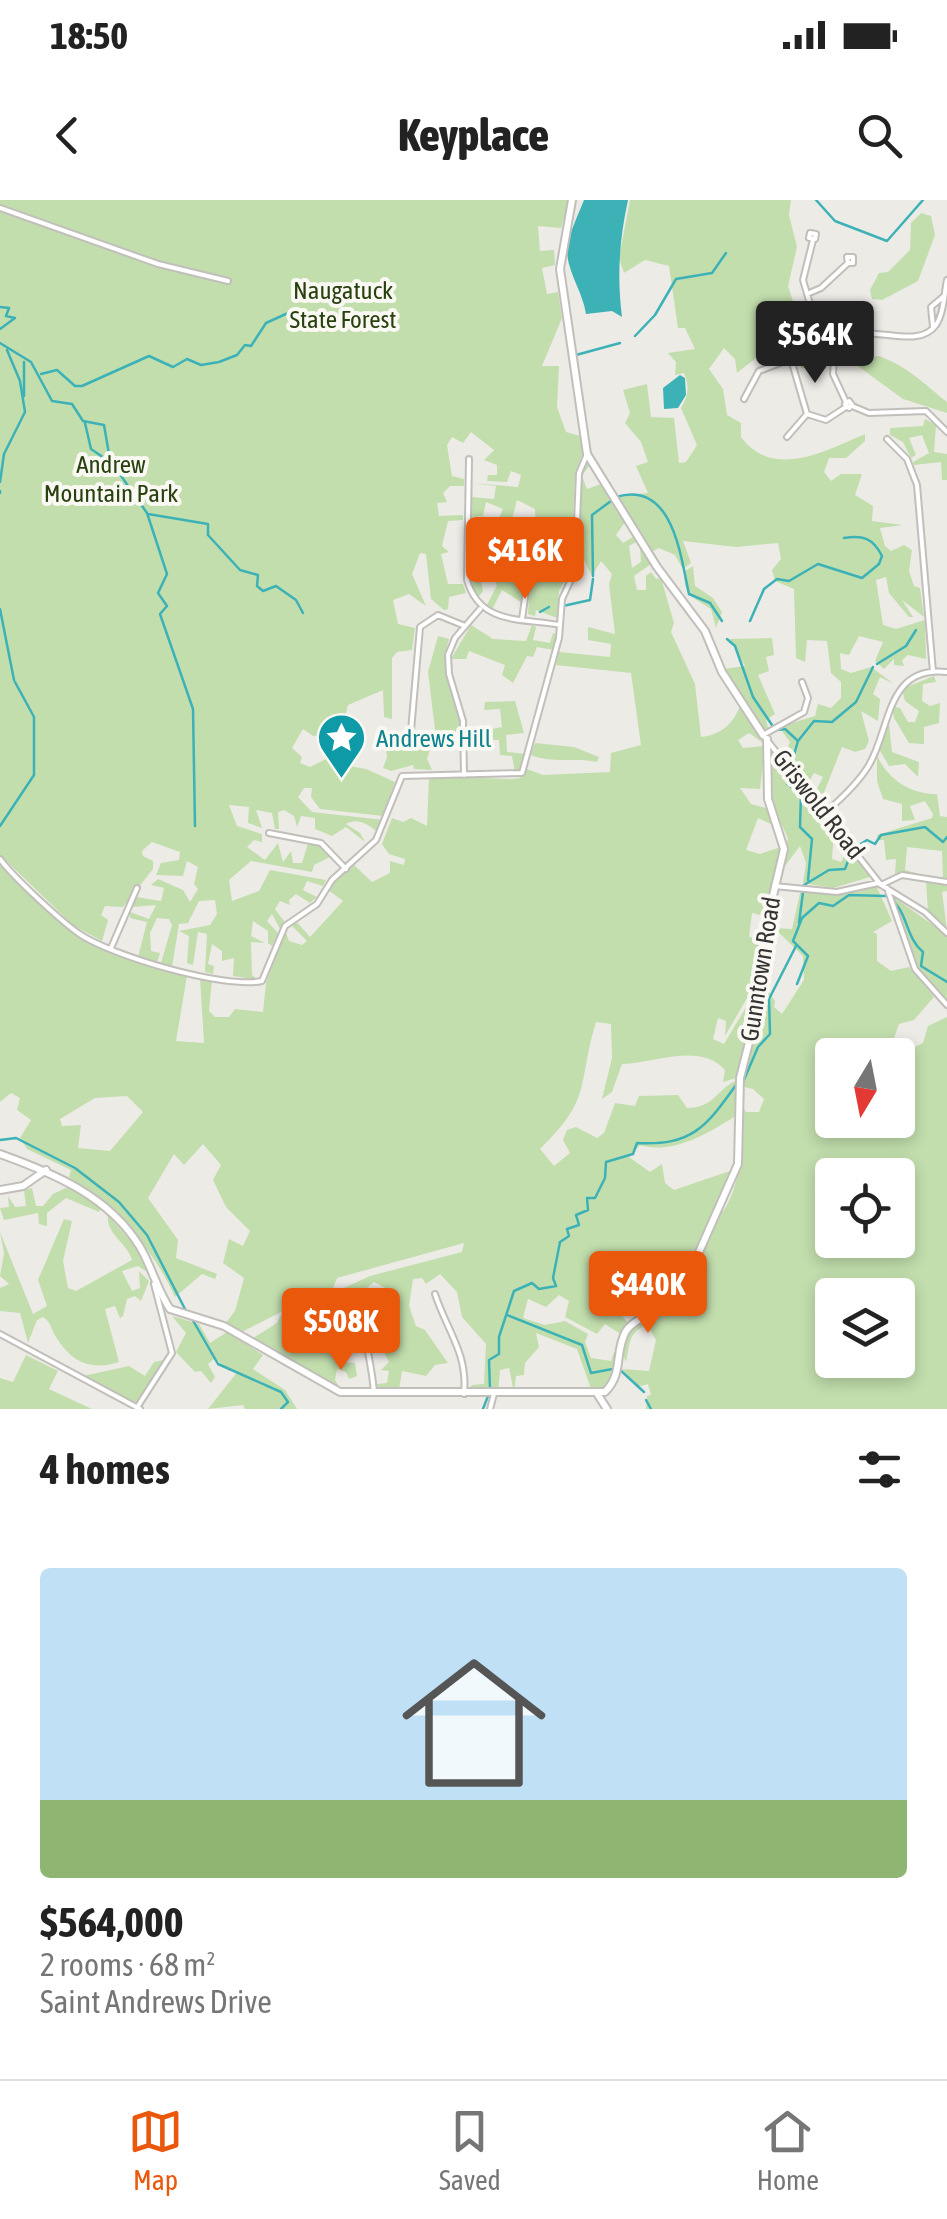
<!DOCTYPE html>
<html lang="en">
<head>
<meta charset="utf-8">
<style>
  :root { --surface:#fff; --page:#f6f6f6; --text:#222; --muted:#767676; --line:#e0e0e0; --accent:#ea580c }
  body { margin:0; font-family:"Asap Condensed",sans-serif; background:var(--page); color:var(--text); height:100vh; display:flex; flex-direction:column; font-size:38px; white-space:nowrap }
  * { box-sizing:border-box; margin:0 }
  p { font-size:32px; color:var(--muted) }
  .icon { flex:none; width:55px; height:55px; fill:none; stroke:currentColor; stroke-width:2; stroke-linecap:round; stroke-linejoin:round }
  .map { position:relative; height:1209px; overflow:hidden }
  .panel { display:flex; flex-direction:column; background:var(--surface); flex:1 }
  .panel>* { flex:none }
  .needle { width:65px; rotate:190deg }
  .tools { position:absolute; left:815px; top:838px; display:grid; gap:20px }
  .tools a { display:grid; place-items:center; width:100px; height:100px; border-radius:10px; background:var(--surface); box-shadow:0 5px 15px #0003; font-size:50px }
  .price { position:absolute; translate:-50% -85px; padding:0 22px; border-radius:10px; background:var(--accent); color:#fff; font-size:32px; line-height:65px; filter:drop-shadow(0 2px 5px #0008) }
  .price::after { content:''; position:absolute; left:50%; top:60px; width:30px; height:22px; margin-left:-15px; background:inherit; clip-path:polygon(0 0,100% 0,50% 100%) }
  .price.current { background:#222; color:#fff }
  ul { padding:0; list-style:none }
  li { display:grid; align-content:center; gap:20px; height:530px; padding:0 40px }
  li span { display:grid; place-items:center; height:310px; border-radius:10px; color:#555 }
  li>.icon { margin-inline-start:auto }
  span .icon { width:180px; height:180px; fill:#fffc; stroke-width:1 }
  li b { font-size:42px }
  h2 { display:flex; justify-content:space-between; align-items:center; height:120px; padding:0 40px; font-size:42px }
  .status { display:flex; justify-content:space-between; align-items:center; height:70px; padding:0 50px; background:var(--surface); direction:ltr }
  .status svg { height:28px; fill:currentColor }
  header { display:flex; justify-content:space-between; align-items:center; height:130px; padding:0 40px; background:var(--surface); font-size:45px; font-weight:800 }
  .dock { display:flex; justify-content:space-around; align-items:center; height:140px; border-top:2px solid var(--line); background:var(--surface); font-size:28px; color:var(--muted) }
  .dock a { display:grid; justify-items:center; gap:5px }
  .dock .current { color:var(--accent) }
  .map>svg:first-child { display:block }
</style>
</head>
<body>
<div class="status"><b>18:50</b><svg viewBox="0 0 49 12"><path d="M0 12V9h3v3zM5 12V6h3v6zM10 12V3h3v9zM15 12V0h3v12zM26 1h20v11H26zM47 4h2v5h-2z"/></svg></div>
<header><svg class="icon" aria-label="back" viewBox="0 0 24 24"><path d="M15 5l-7 7 7 7"/></svg>Keyplace<svg class="icon" aria-label="search" viewBox="0 0 24 24"><circle cx="10" cy="10" r="6"/><path d="M15 15l6 6"/></svg></header>
<div class="map">
<svg width="947" height="1209" viewBox="0 0 947 1209">
  <rect width="100%" height="100%" fill="#edebe6"/>
  <path fill="#c2dead" fill-rule="evenodd" d="M0,0h569l-8,28 -23,-2 2,25 14,-1 1,15 -13,3 5,26 11,-2 4,26 -20,48h17l-2,41 9,25 14,4 3,17 -8,19 -4,96 -12,23 -2,27 -21,-8 -1,6 -7,-2 2,-29 14,-11 1,-22 -9,-7 11,-5v-15l-11,4 -1,-20 -18,-9 -9,35 8,11 11,-15 -2,28 -13,-2 -4,5v12l15,9 -2,19 -19,-12 -10,20 -6,-3 11,-22 -4,-8 -12,4 2,10 -6,8 -6,-20 23,-6 2,-13 -14,-1 -4,15h-8v-26l9,-3 3,9 15,-1v-12l-10,-2v-17l12,-4 4,-9 -17,-7 -3,14 -12,1 1,-20 22,2 2,-13 -24,-3 46,4 3,-12 -10,-4 -4,11 -20,-1 1,-6h9v-10l-13,-5 10,-10 -23,-18 -8,11 -11,-6 -5,8 5,31 12,3v7h-14l-7,7 4,9 -10,1 2,13 24,-1v5l-15,1 -6,25 7,6 -8,2 7,30h15l3,9 -17,4 -1,12 -4,1 -13,-11 -5,-45 -6,-1 -8,21 14,32 -17,-12 -16,6 5,24 17,4 -3,22 -15,2 -5,6v61l-8,-2 -1,-27 -35,15 -7,28 -18,-4 -1,6 -9,1 -10,-7 -11,19 10,9 -2,6 10,4 18,-9 4,10 12,-3 22,4 29,13 -12,34 -63,-7 -9,-12 1,-9h-8l-6,9 14,15 72,8 -5,13c-10,-8 -21,-16 -33,-9l14,9 5,9 -19,-15 -14,9 -17,-7v-11l-14,-2 -4,11 -3,-11 -10,-6 -6,2 1,17h-4l-3,-16 -16,-3 6,18 -14,-5 1,-16 -20,-2 8,21 25,8v8l-8,-2 -7,7 18,13 13,-17 5,19 8,-11 2,12h9l6,-20 11,1 13,12 -18,9 -2,7 -61,-11 -22,19 3,21 27,-10 11,-21 56,10 -3,6 -16,-5 -4,9 14,7 -7,6 -14,-9 -7,6 1,5 -10,-4 -5,8 9,12 -4,8 -8,-15 -5,7 11,12 -6,13 -4,-3v-12l-15,-10 -2,15 14,7 -14,-1 1,33 6,5 -25,-4 1,-18 -12,3v-10l-10,-7 -4,20 6,2 -1,8 -8,-2 2,-38 -9,-2 -5,33 -6,-2 2,-27 -10,-5 31,-6 7,-11 -2,-14 -16,1 -11,22 -9,1 -7,43 -11,-4 11,-38 -3,-6 -12,-1 -7,15 1,18 9,2 -3,9 -19,-5 9,-35 -17,-4v-6l19,7 7,-14 -24,2 4,-10 25,4 3,-13 -13,-3 7,-6 25,11 7,12 8,-13 -4,-5 4,-17 -11,-6 -4,15 -27,-1 5,-12 18,-3 1,-8 -28,-10 -10,9 1,5 10,5v8l-30,38 -18,-1 -4,9 7,5 -6,21 -28,-15 -74,-71z
    M630,0h161l-2,15 8,32 -9,39 13,40 18,26 -9,16h-9l-2,-13 -10,-9 -6,2 1,7 -28,3 -19,15 -2,-14 -11,-11 -15,21 14,20 4,26 14,8v14c32,43 84,14 124,-3v7l-19,17h-17l-5,14 7,9 10,-7h21l-7,21 18,11 -1,15 31,4 -23,3 5,18 6,5 13,-6 8,5 -3,21 5,15 6,2 4,29 -22,-17 11,17h-4l-20,-24 -3,-16 -10,3 7,45 13,4 29,-9 1,39 -18,-4 -6,5 2,6 -10,-1v-6l-10,10 -9,-8 8,-19 -24,-6 -10,19 -9,-2 1,16 10,4 20,-6 23,17 -14,-7 -7,17 7,5 -2,22 -17,-10 8,30 -4,8 -10,3 -13,-5 -21,53 -6,-7 8,-16 -9,-4 -6,10 -23,-28 5,-13 -11,-15 36,-11 3,-12 13,4 10,-10v-16l-10,-9 -4,-32 -20,-1 -2,22 -9,-4 -2,-69 -19,-8 -3,-11 9,-11 -3,-16 -42,4 -53,-6 8,22 -8,6 -8,-14 -16,-7 -8,4 -37,-56 34,-3 -12,-27 12,-4 -7,-20 -16,-19 5,-10 -7,-23 24,-6 4,33 23,1 5,45 7,-1 11,-17 -16,-37c7,-11 9,-22 3,-35l-9,2 1,-13 -8,-9 27,-4 -10,-21h-7l-9,-62 -24,-6 -21,13 -5,-15z
    M921,13l10,3 4,19 -17,46 -36,19 -10,-1 -2,-9 9,-17 9,-1 22,-22 1,-27z
    M879,156c30,11 45,28 68,46v11l-44,-14 -48,-35 2,-6z
    M925,219l11,6 -2,27 13,2v26h-5l-1,-18 -27,3 -1,-3 16,-9 -7,-18 -13,3 7,17 -5,3 -8,-16 -13,-7v-7l33,-2z
    M585,260l4,6 -7,10 5,13 14,-5 24,38 -9,13 7,8 10,-6 3,5 -7,4 3,22 9,-6 -1,-17 11,19 -17,12 3,14h9v-14l5,-4 5,7 5,-1 13,45 -3,9 24,52 6,53c21,-2 34,-15 40,-34l22,40 -14,-10 -11,7 5,8 22,-2 -5,43 -20,-1 11,16 15,4 9,18 -17,-8 -12,32 14,4 21,-7 -17,69 -12,-3 -3,24 11,2 -3,42 -32,55 1,-15 -8,-3 -5,21 11,5 34,-57 -22,91 -13,4 2,-12c-25,-28 -69,-7 -103,-6l-10,28 -10,7 10,-41 -1,-34 -15,-2c-19,63 -3,76 -56,127l14,17 16,-13 -7,-13 4,-10 9,-3 21,11 7,-5 11,-30 20,3 4,-10 39,-1 9,13c27,0 29,-18 50,-28l-3,37c-27,17 -62,38 -94,28l-11,12 21,15 12,-8 3,19 9,7 59,-20 -59,132 -23,12 -22,-27 -18,17 18,20 -7,11 -17,-11 -8,10 -32,-17 4,-16 -10,-6 -13,12 -18,-8 -5,19 22,7 20,-4 23,13 -3,8 6,16 20,3 3,-9 4,1 -1,16 -15,21 -11,-1 -14,-40 -41,-16 3,14 -14,16 -1,12 -8,1 -2,16 -5,-24 -9,2 -2,22h-31l5,-7 12,-1 2,-40 -24,-27 -5,-25 -17,-18 -14,10 -4,-6 -9,1 -4,27 7,20 9,4 23,33 -13,2 -9,11 -24,-5 -3,19h-20l-3,-6 11,-1 2,-12 -8,-1 8,-8 -5,-10 5,-19 -2,-29 -13,-4 13,-11 -13,-7 -14,12 -11,-5 -11,27 10,1v10h-10v35l17,1 2,13 -8,3 -3,-7 -9,-3 -2,11 6,10 -91,-50 27,-17 6,-12 -43,22 -15,-9 10,-13 9,-33 -21,-15 6,-24 14,7 7,-15 -24,-24 -13,-27 8,-15 -18,-21 -19,21 -10,-11 -26,44 30,42 -2,18 41,16 -2,5 -13,-5 -27,23c-24,-53 -59,-86 -106,-120l2,-7 -44,-21 -7,-11 11,-18 -14,-10 3,-12 -9,-5 -11,9v-240l76,73 53,24 58,17 -11,65 28,2 -4,-65 12,2 -3,31 6,6h14l6,-8 28,3 3,-29 19,-53 4,11 13,4 5,-4 -17,-17 5,-4 15,17 33,-36 -16,-12 27,-24 18,17 18,-9v-12l14,4 1,-6 -16,-5 -7,-10 10,-26 11,4 8,-4 16,8 2,-50 83,3 8,-1 7,-9 16,6 67,-3 1,-19 30,-8 -10,-72 -75,-8 3,-13 51,5 1,-13 -23,-4v-13l27,7 -6,-50 3,-10 -11,-13 -9,15 -15,-30 4,-79zM127,896l16,16 -33,39 -32,-3 3,-23 -19,1 -2,-7 35,-21zM464,1043l-2,9 -92,24 -39,18 6,-16z
    M693,366l2,20 18,12 9,14 -6,16 -5,-19c-17,-11 -29,-14 -26,-38z
    M471,425l22,14 33,2 6,-16 4,2 -3,13 17,3 3,-10 5,2 -4,15 -17,-3 -4,10 -6,-1 -14,27 -11,-8 3,-10 -36,-14 -3,8h-15z
    M438,436l11,3c-10,30 4,44 10,73 2,11 1,24 1,35l-30,3 -3,9 5,11 -18,-1 -1,-4 -22,6 -8,-3 4,-11 -3,-21 53,10 -9,-74z
    M772,438l2,17 -8,2 3,14 -11,4 17,39 -9,6 2,8 -5,3 -40,-62 22,-3 -15,-27z
    M934,476l2,6 -13,2 -1,17 8,5 10,-3 -1,20 -15,4v17l-15,-1 -15,-25 -2,-12 8,2 8,14h7l4,-11 -14,-10 -3,-12z
    M515,501l9,32 -18,2 1,17 19,2 -6,17 -5,2 -3,-17 -12,-1 -1,-15h-6l-1,-11 10,-2 -2,-18 -16,1 1,-8z
    M888,514l4,38 27,10 -1,15 -13,-13 -16,2 -10,-17z
    M535,543l39,4 25,10 -2,5c-23,-5 -44,2 -66,-7z
    M771,550l47,56 -2,15 9,6 2,-6 7,9 -2,29 9,3 8,-15 21,30 -37,11 -30,-5 3,-20 -6,-17 -21,28 9,-36 -15,-31z
    M877,556c13,26 35,38 60,38l3,22 7,1v62l-4,-1 -1,-27 -35,-4 -2,23 32,9 -42,-4 1,-16 -10,1 -2,-20h-6l-1,-5 55,-17 1,-4 -8,-13 -15,5 5,14 -13,1v-17l-19,-5 -6,-18z
    M899,678l48,6v7l-5,1 5,38 -19,-19 -2,-30z
    M876,685l16,36 -19,11 4,2v27l14,10 18,-4 25,30 -20,23 -15,4 -7,20c12,6 19,6 31,-1l5,-17 19,-9v392h-301l1,-13 4,-1 -3,-11 -10,3 -16,-18 27,2 7,-31 -9,-15c-20,7 -17,22 -21,37 -20,-40 40,-39 53,-62 14,-23 21,-47 32,-71 4,-10 13,-17 17,-26 16,-31 12,-66 12,-100l6,9h13l5,-13 -11,-10 -13,-3 22,-89 6,-6 7,10 -1,6 8,7 22,-34 -1,-24 -29,-28 18,1 9,-40 33,5zM832,855h66v65h-66zM832,975h66v65h-66zM832,1095h66v65h-66z
    M888,693l59,42v66l-30,-31z
    M70,986l31,22 -2,4 -33,-14 -19,15v13l-8,-2 -1,-11 -34,7 -4,-12 9,-1 -1,-11 7,11 11,-1 -2,-16 8,-2 4,18h7l10,-12z
    M108,1015l32,37 7,20 -9,-6 -16,5 10,20 8,-3 -1,-17 10,10 -8,20 -6,-5 -8,3 -4,17 -3,2 -5,-12 -10,3 14,53c-28,9 -47,1 -63,-25 -6,-9 -4,-14 -13,-20l-6,3 -9,23 -8,-30 -20,-2v-23l9,-4 -9,-8 4,-23 -4,-21 33,82 14,-8 -9,-26 26,-61 8,2 -9,40 5,27 8,3 56,-31c-5,-18 -26,-25 -24,-45z
    M172,1116l27,8 11,19 17,-11 36,23 -10,14 32,21 12,19h-52l-2,-4 -35,4 30,-38h-9l-14,-13 -7,6 7,13 -4,6 -10,-12 -6,1 -19,-20 10,-19z
    M26,1155l32,16 -9,18 43,20h-92v-31l13,4z
    M169,1159l-33,45 -53,-28 46,-10 16,10 9,-14z"/>
  <path fill="#3cb2b7" d="M584,0h44c-9,41 -11,77 -6,117l-10,-6 -26,3c-3,-21 -17,-39 -19,-61 -1,-13 12,-40 17,-53z
    M680,175l5,3 1,17 -8,13 -14,1 -1,-21z"/>
  <g fill="none" stroke-linecap="round" stroke-linejoin="round">
    <path stroke="#3cb2b7" stroke-width="2.5" d="M816,0l19,21 52,20 36,-41
      M0,107l9,1 -3,8 9,2 -15,11
      M635,136l20,-21 21,-36 36,-6 14,-20
      M0,143l31,19 21,39 20,3 11,17 21,4 6,35 37,53 20,61 -9,19 9,13 -7,8 33,95 2,117
      M576,155l44,-12
      M24,162v34
      M41,174l16,-4 18,16h7l67,-30 24,11 14,-8 14,6 18,-3 18,-7 8,-10 6,1 15,-23 22,-10
      M85,223l6,26 19,13
      M0,282l4,-28 21,-42 -5,-31 -13,-31
      M0,291v2
      M616,297c58,-18 65,63 73,97l21,9 12,18
      M148,314l60,10v11l32,35 18,5 -1,11 6,5 13,-5 20,14 7,13
      M593,376l-1,-61 19,-14
      M563,406l27,-6 3,-21
      M0,409l14,71
      M540,412l9,-5
      M750,421l14,-32 13,-10 12,2 29,-17 44,14 17,-14 3,-8c-9,-18 -19,-21 -38,-18
      M727,439l8,7 18,51 19,28
      M877,464l29,-18 10,-16
      M777,530l8,-1 13,12 -7,24
      M798,541l16,-20 18,1 24,-20 17,-35
      M790,571l-3,13 14,10 -1,33 12,12 -4,41
      M0,626l34,-51v-58l-19,-35
      M856,647l11,-7 8,4 6,-9 44,-8 18,15 4,-5
      M804,685l25,-15 16,-1 7,-19
      M888,697c21,14 16,39 35,55l-2,14 26,16
      M799,723l4,-31
      M797,784l11,-28 -15,-15 9,-23 17,-15 14,3 16,-11 36,1
      M743,882l15,-35 12,-13 -1,-35 27,-53
      M0,940l16,-2 59,30 44,34 28,33 39,76
      M507,1115l75,30 9,28 27,-5 26,24
      M191,1117l27,47 63,28 7,10 -7,7
      M490,1189l-1,-29 10,-6v-17l15,-46 18,-8 7,6 17,-3 -3,-8 7,-36 9,-6 -2,-7 12,-4 -3,-10 12,-5 -1,-12h8l10,-20 1,-16 27,-8 4,-11c55,3 69,-16 99,-58
      M646,1200l5,9
      M483,1209l5,-13"/>
    <defs>
      <path id="street" d="M0,8l158,56 70,17
        M810,33l6,1 -1,5 -6,-1z
        M813,40l-10,40 14,48 23,21
        M847,57h6v6h-5z
        M807,94l14,-6 27,-25
        M933,127l-2,-20 13,-11
        M790,156l17,58 19,6 20,-13
        M744,199l15,-28 32,-12
        M849,201l3,4 -3,3 -4,-4z
        M846,202l-13,-28c3,-77 78,-14 103,-49 8,-12 8,-31 11,-45
        M852,206l17,7 57,-2 21,21
        M787,237l20,-23
        M887,239l20,20 10,26 16,187
        M469,259l-2,121c13,45 54,38 93,45
        M522,419l10,-70 -2,-24
        M802,482l6,16 -4,14 -41,23 118,150 21,-10 45,7
        M411,531l9,-104 18,-12 27,11
        M464,575l-1,-54 -14,-47 -1,-19 7,-17 25,-29
        M826,612c15,-13 33,-30 43,-47 22,-37 17,-100 78,-93
        M269,633l52,10 25,26
        M0,659c14,19 59,60 78,74 33,23 146,56 184,48l23,-55 32,-22 15,-24 44,-40 26,-64 120,-3 37,-135 3,-39 13,-28 4,-98 8,-19
        M774,686l63,6 41,-9 47,29 22,21
        M887,688l28,81 32,36
        M111,748l26,-60
        M435,1094c12,37 33,59 29,100
        M363,1107c0,33 9,55 11,86
        M0,1134l140,75
        M138,1206l34,-53 -18,-69
        M490,1209l4,-15"/>
      <path id="secondary" d="M572,0l-12,69 27,185 70,113 48,64 17,41 41,63
        M0,954c53,19 109,42 140,93 12,20 17,43 30,62l54,17 116,66h265c19,-19 9,-40 21,-61 13,-19 41,-15 54,-36l58,-131 2,-86 19,-75 3,-61 22,-93 -16,-50 -1,-60
        M0,990l23,-4 23,-16
        M598,1195l9,14"/>
    </defs>
    <use href="#street" stroke="#c2bfbb" stroke-width="8"/>
    <use href="#secondary" stroke="#c2bfbb" stroke-width="10"/>
    <use href="#street" stroke="#fff" stroke-width="4"/>
    <use href="#secondary" stroke="#fff" stroke-width="6"/>
  </g>
  <defs>
    <symbol id="sight-pin" viewBox="-11 -11 22 30"><path d="M0 17L-7.5 6A9.5 9.5 0 1 1 7.5 6Z" fill="#0f9aa8" stroke="#faf8f3"/><path d="M0-6L1.8-2.2L6-1.7L2.9 1.2L3.7 5.4L0 3.3L-3.7 5.4L-2.9 1.2L-6-1.7L-1.8-2.2Z" fill="#fff"/></symbol>
  </defs>
  <g fill-rule="evenodd">
    <use href="#sight-pin" x="314" y="510" width="55" height="75"/>
  </g>
  <g text-anchor="middle" stroke-width="8" stroke-linejoin="round" paint-order="stroke">
    <g font-size="25" fill="#28410f" stroke="#faf8f3">
      <text x="343" y="99">Naugatuck<tspan x="343" dy="29">State Forest</tspan></text>
      <text x="111" y="273">Andrew<tspan x="111" dy="29">Mountain Park</tspan></text>
    </g>
    <g font-size="25" fill="#0d838f" stroke="#faf8f3" text-anchor="start">
      <text x="376" y="547">Andrews Hill</text>
    </g>
    <g font-size="25" fill="#353433" stroke="#faf8f3">
      <text transform="translate(819 604) rotate(52)" y="9">Griswold Road</text>
      <text transform="translate(760 769) rotate(-81)" y="9">Gunntown Road</text>
    </g>
  </g>
</svg>
<div class="tools">
<a><svg class="needle" viewBox="-14 -14 28 28"><path d="M0-13l5 13h-10z" fill="#e53935"/><path d="M0 13l5-13h-10z" fill="#767676"/></svg></a>
<a><svg class="icon" aria-label="locate" viewBox="0 0 24 24"><circle cx="12" cy="12" r="6"/><path d="M12 2v4M12 18v4M2 12h4M18 12h4"/></svg></a>
<a><svg class="icon" aria-label="layers" viewBox="0 0 24 24"><path d="M12 4l9 5-9 5-9-5zM3 14l9 5 9-5"/></svg></a>
</div>
<b class="price current" style="left:815px;top:186px">$564K</b>
<b class="price" style="left:525px;top:402px">$416K</b>
<b class="price" style="left:648px;top:1136px">$440K</b>
<b class="price" style="left:341px;top:1173px">$508K</b>
</div>
<section class="panel">
<h2>4 homes<svg class="icon" aria-label="filters" viewBox="0 0 24 24"><path d="M4 7h16M4 17h16"/><circle cx="9" cy="7" r="2"/><circle cx="15" cy="17" r="2"/></svg></h2>
<ul>
<li><span style="background:linear-gradient(#bfe0f5 75%,#8fb573 0)"><svg class="icon" aria-label="home" viewBox="0 0 24 24"><path d="M3 11l9-7 9 7M6 9v11h12V9"/></svg></span><div><b>$564,000</b><p>2 rooms · 68 m²</p><p>Saint Andrews Drive</p></div></li>
</ul>
</section>
<nav class="dock">
<a class="current"><svg class="icon" aria-label="map" viewBox="0 0 24 24"><path d="M3 6l6-2 6 2 6-2v14l-6 2-6-2-6 2zM9 4v14M15 6v14"/></svg>Map</a>
<a><svg class="icon" aria-label="saved" viewBox="0 0 24 24"><path d="M7 4h10v16l-5-4-5 4z"/></svg>Saved</a>
<a><svg class="icon" aria-label="home" viewBox="0 0 24 24"><path d="M3 11l9-7 9 7M6 9v11h12V9"/></svg>Home</a>
</nav>
</body>
</html>
